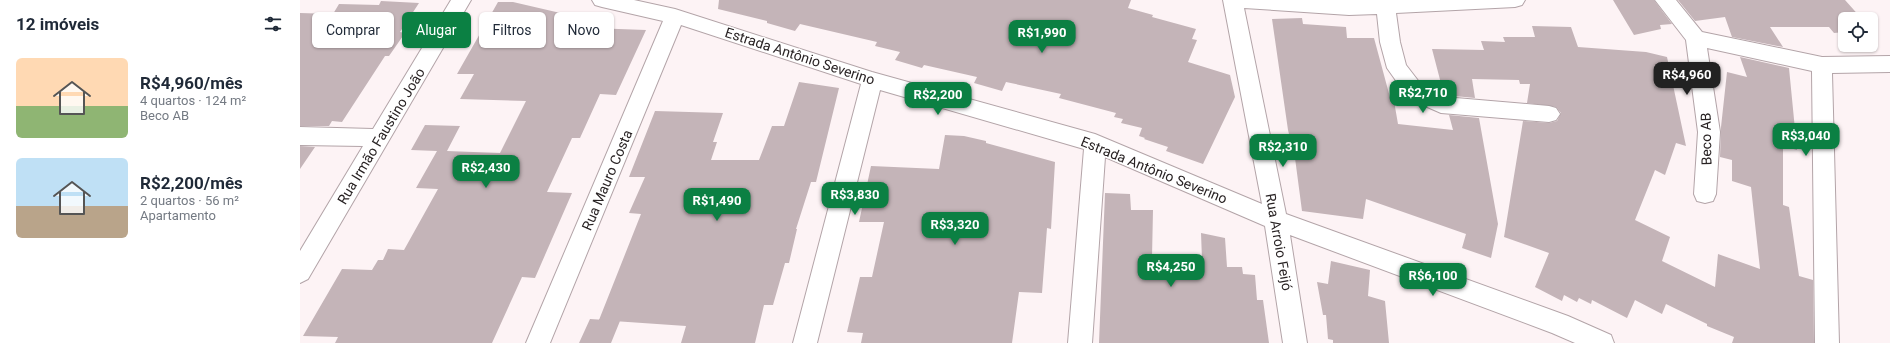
<!DOCTYPE html>
<html lang="pt">
<head>
<meta charset="utf-8">
<style>
  :root { --surface:#fff; --page:#f6f6f7; --text:#1f2937; --muted:#747a83; --accent:#0b8043 }
  body { margin:0; font-family:Roboto,sans-serif; background:var(--page); color:var(--text); height:100vh; display:flex; flex-direction:column; font-size:15px; white-space:nowrap }
  * { box-sizing:border-box; margin:0 }
  p { font-size:13px; color:var(--muted) }
  .icon { flex:none; width:22px; height:22px; fill:none; stroke:currentColor; stroke-width:2; stroke-linecap:round; stroke-linejoin:round }
  .map { position:relative; flex:1; overflow:hidden }
  .panel { display:flex; flex-direction:column; background:var(--surface); width:300px }
  .panel>* { flex:none }
  .hud { position:absolute; left:12px; top:12px; width:380px; height:36px; display:flex; gap:8px }
  .controls { position:absolute; left:1538px; top:12px; display:grid; gap:8px }
  .controls a { display:grid; place-items:center; width:40px; height:40px; border-radius:6px; background:var(--surface); box-shadow:0 1px 3px #0004; font-size:20px }
  .price { position:absolute; translate:-50% -34px; padding:0 9px; border-radius:8px; background:var(--accent); color:#fff; font-size:13px; line-height:26px; filter:drop-shadow(0 1px 2px #0008) }
  .price::after { content:''; position:absolute; left:50%; top:24px; width:12px; height:9px; margin-left:-6px; background:inherit; clip-path:polygon(0 0,100% 0,50% 100%) }
  .price.active { background:#222; color:#fff }
  ul { padding:0; list-style:none }
  li { display:flex; align-items:center; gap:12px; height:100px; padding:0 16px }
  li span { display:grid; place-items:center; flex:none; width:112px; height:80px; border-radius:6px; color:#555 }
  li>.icon { margin-inline-start:auto }
  span .icon { width:48px; height:48px; fill:#fffc; stroke-width:1 }
  li b { font-size:17px }
  h2 { display:flex; justify-content:space-between; align-items:center; height:48px; padding:0 16px; font-size:17px }
  .chip { padding:0 14px; border-radius:6px; background:var(--surface); box-shadow:0 1px 3px #0004; font-size:14px; line-height:36px }
  .chip.active { background:var(--accent); color:#fff }
  main { display:flex; flex:1; min-height:0 }
  .map>svg:first-child { display:block }
</style>
</head>
<body>
<main>
<section class="panel">
<h2>12 imóveis<svg class="icon" aria-label="filters" viewBox="0 0 24 24"><path d="M4 7h16M4 17h16"/><circle cx="9" cy="7" r="2"/><circle cx="15" cy="17" r="2"/></svg></h2>
<ul>
<li><span style="background:linear-gradient(#ffd9b3 60%,#8fb573 0)"><svg class="icon" aria-label="home" viewBox="0 0 24 24"><path d="M3 11l9-7 9 7M6 9v11h12V9"/></svg></span><div><b>R$4,960/mês</b><p>4 quartos · 124 m²</p><p>Beco AB</p></div></li>
<li><span style="background:linear-gradient(#bfe0f5 60%,#b9a48a 0)"><svg class="icon" aria-label="home" viewBox="0 0 24 24"><path d="M3 11l9-7 9 7M6 9v11h12V9"/></svg></span><div><b>R$2,200/mês</b><p>2 quartos · 56 m²</p><p>Apartamento</p></div></li>
</ul>
</section>
<div class="map">
<svg width="1590" height="343" viewBox="0 0 1590 343">
  <rect width="100%" height="100%" fill="#fdf3f5"/>
  <path fill="#c4b4b8" d="M419,0h412l-3,8 25,7 -1,2 44,12 -4,10 5,1 -9,22 42,13 5,22 -32,67 -37,-13 2,-4 -24,-8 1,-1 -6,-2 3,-8 -21,-5 2,-4 -9,-2 2,-4 -57,-15 2,-4 -55,-12 -4,9 -28,-8 3,-6 -53,-12 -2,3 -27,-8 5,-8 -25,-6 2,-4 -77,-18 -5,7 -28,-8v-2l-49,-12z
    M1313,0h41l18,24 -12,1 1,4 -27,6z
    M1378,0h167l17,19h-17v13l-11,1 -5,-6h-59l13,20 -51,-10 -7,-20 -30,4z
    M81,1l38,2 -19,29 5,1 -16,23h-4l-43,66 -10,-1 -3,5h-29v-113l33,1 6,-10 40,1z
    M198,2h15l56,13 -5,12 82,3 -30,65 -16,-1 -20,44h-8l-25,54 25,1 -37,85 -13,-1 -30,66h-157l3,-6 -35,-1 39,-67 30,1 6,-10h5l5,-11 16,1 34,-61 -22,-1 21,-37 -26,-1 14,-25 35,1 -13,25 53,2 26,-52 -66,-2 14,-25h-17z
    M1002,18l1,6 43,3 1,11h27l17,63h3l4,23 55,6 -4,-15 30,3 19,106 -7,34 -29,-10 4,-14 -100,-35 -3,20 -61,-8 -7,-53 -7,-28 -16,-111z
    M1232,26l39,1 7,20 68,5 21,5 19,89 -10,-3 -11,32 -10,-5 -20,50 35,17 -8,24 53,26 3,-33 42,15 -9,-82 -19,-6v-21l-12,-3 1,-30 6,-55 20,5 -7,-20 49,11 8,82 -14,-4v59l6,2 10,69 14,4 1,63h-82l2,-6 -27,-11v-2l-41,-20 -4,10 -27,-14 -8,18 -35,-18 -1,4 -12,-6 -2,4 -13,-7 -2,6 -27,-14 14,-34 -45,-16 19,-116 26,2 8,-2 4,-8 -5,-6 -29,-4 3,-19h-10l-1,-4 -47,-1 3,19 -31,-3 -12,-46 52,1 -3,-9 24,1 -2,-5h32z
    M499,82l40,6 -23,94h-5l-15,47h1l-8,34h-4l-12,42h-9l-9,38h-74l5,-17 -87,-6 42,-106 -12,-1 16,-36h-16l26,-66 68,2 -10,29h4l-6,18h48l13,-34h12z
    M645,135l19,1 22,5v2l69,19 -4,67 -4,-1 -5,65 -23,-1 -7,51h-151l2,-10 -16,-1 13,-55h12l12,-55h-25l12,-56 68,3z
    M0,146l15,1 -15,22z
    M805,193l25,1 1,16h22l-1,48 50,1 -1,-26 24,5 2,29h15l1,7 12,1 2,25h6l6,43h-170z
    M1031,261l39,9 -2,26 17,5 4,42h-56v-3l-5,-1 -2,-24h-3l-6,-33 11,2z
    M290,319l30,2 -9,22h-32z"/>
  <g fill="none" stroke-linecap="round" stroke-linejoin="round">
    <defs>
      <path id="minor" d="M151,0h20l-163,279 -8,4v-32l63,-105 -63,-1v-18l73,2z
        M292,0h42l41,9 197,63 223,62 167,70 -39,-204h302l-3,5 -7,2 -119,6 4,29 6,23 17,22 21,10 105,9 7,2 4,6 -4,6 -7,2 -108,-9 -32,-14 -22,-31 -7,-26 -3,-28 -28,1 -105,-7 42,206 282,102 43,19 3,8h-39l-23,-10 -262,-98 17,108h-24l-18,-117 -160,-69 -13,186h-24l16,-194 -204,-59 -63,253h-24l68,-259 -180,-59 -131,318h-24l137,-322 -61,-14 -7,-2z
        M1355,0h21l26,32 120,25 68,-1v16l-58,1 7,270h-24l-3,-272 -105,-23 13,84 -4,62 -3,7 -8,2 -8,-2 -3,-7 4,-62 -12,-92z"/>
    </defs>
    <use href="#minor" stroke="#b3a4a8" stroke-width="2"/>
    <use href="#minor" fill="#fff" fill-rule="evenodd"/>
  </g>
  <g text-anchor="middle" stroke-width="3" stroke-linejoin="round" paint-order="stroke">
    <g font-size="14" fill="#282223" stroke="#fff">
      <text transform="translate(500 56) rotate(18)" y="5">Estrada Antônio Severino</text>
      <text transform="translate(81 136) rotate(-59)" y="5">Rua Irmão Faustino João</text>
      <text transform="translate(1406 139) rotate(-91)" y="5">Beco AB</text>
      <text transform="translate(854 170) rotate(22)" y="5">Estrada Antônio Severino</text>
      <text transform="translate(307 180) rotate(-67)" y="5">Rua Mauro Costa</text>
      <text transform="translate(979 242) rotate(80)" y="5">Rua Arroio Feijó</text>
    </g>
  </g>
</svg>
<div class="controls">
<a><svg class="icon" aria-label="locate" viewBox="0 0 24 24"><circle cx="12" cy="12" r="6"/><path d="M12 2v4M12 18v4M2 12h4M18 12h4"/></svg></a>
</div>
<b class="price" style="left:742px;top:54px">R$1,990</b>
<b class="price active" style="left:1387px;top:96px">R$4,960</b>
<b class="price" style="left:1123px;top:114px">R$2,710</b>
<b class="price" style="left:638px;top:116px">R$2,200</b>
<b class="price" style="left:1506px;top:157px">R$3,040</b>
<b class="price" style="left:983px;top:168px">R$2,310</b>
<b class="price" style="left:186px;top:189px">R$2,430</b>
<b class="price" style="left:555px;top:216px">R$3,830</b>
<b class="price" style="left:417px;top:222px">R$1,490</b>
<b class="price" style="left:655px;top:246px">R$3,320</b>
<b class="price" style="left:871px;top:288px">R$4,250</b>
<b class="price" style="left:1133px;top:297px">R$6,100</b>
<div class="hud">
<a class="chip">Comprar</a>
<a class="chip active">Alugar</a>
<a class="chip">Filtros</a>
<a class="chip">Novo</a>
</div>
</div>
</main>
</body>
</html>
